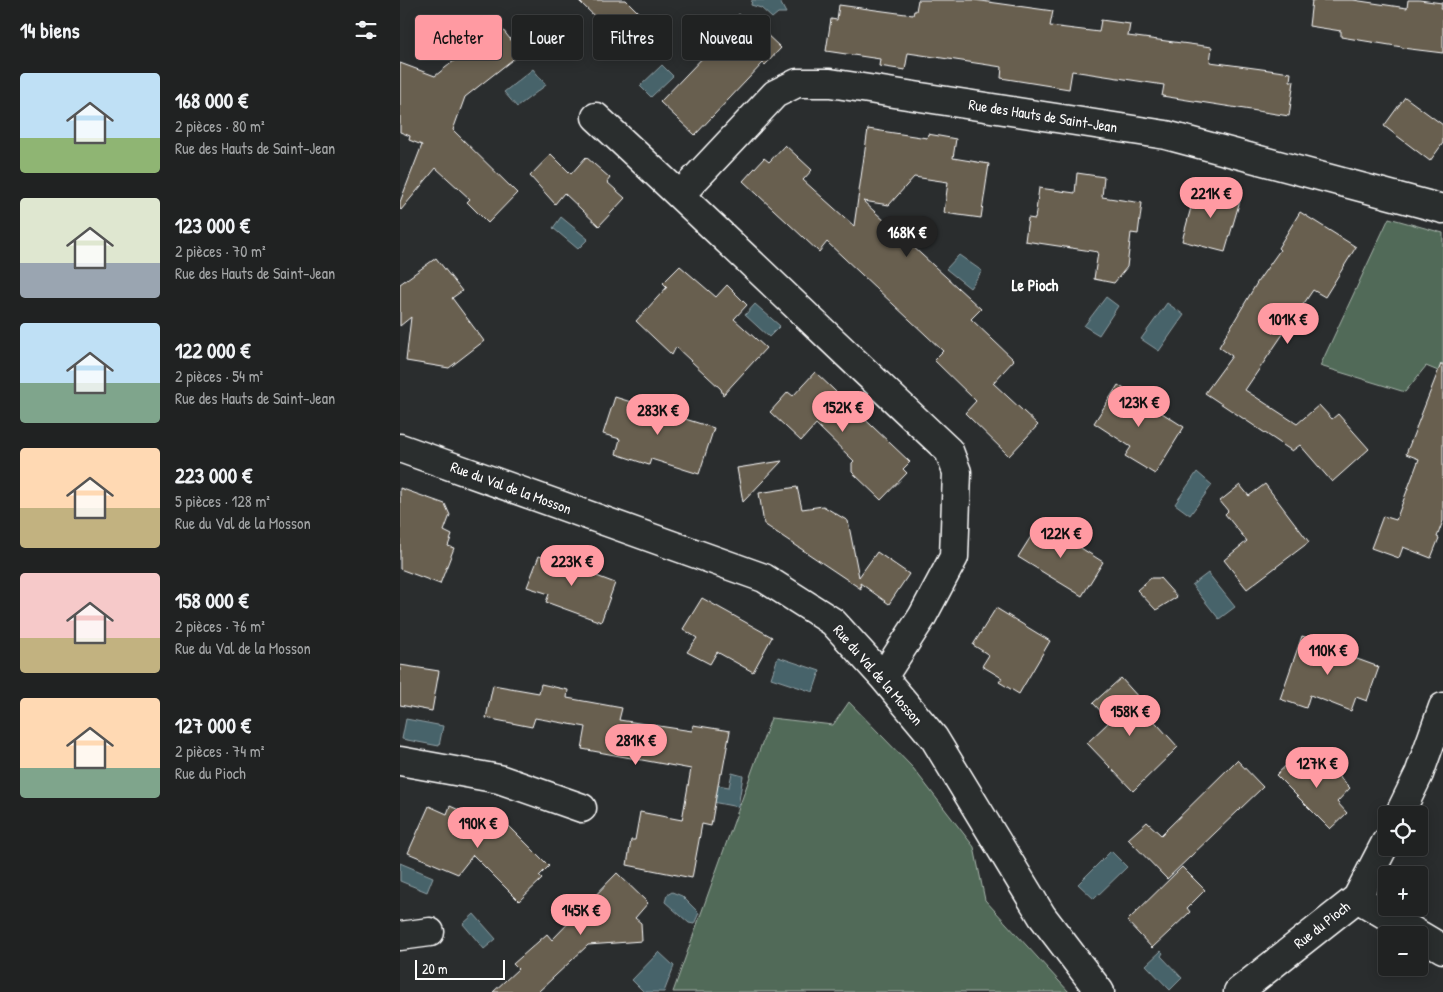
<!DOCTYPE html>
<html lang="fr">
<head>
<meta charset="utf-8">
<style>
  :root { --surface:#202222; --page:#282a2a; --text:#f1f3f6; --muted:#a2a4a5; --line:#3d3f40; --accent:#ff9aa2 }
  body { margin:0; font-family:"Patrick Hand",sans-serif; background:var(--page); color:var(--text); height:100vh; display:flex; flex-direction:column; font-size:19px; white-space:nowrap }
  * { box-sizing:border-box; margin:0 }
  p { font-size:16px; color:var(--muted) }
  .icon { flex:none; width:28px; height:28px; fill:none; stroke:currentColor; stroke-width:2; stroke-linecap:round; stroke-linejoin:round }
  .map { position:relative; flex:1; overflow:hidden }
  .sheet { display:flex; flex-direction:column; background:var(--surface); width:400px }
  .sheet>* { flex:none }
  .banner { position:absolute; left:15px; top:15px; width:475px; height:45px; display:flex; gap:10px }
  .buttons { position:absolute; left:978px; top:806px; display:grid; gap:10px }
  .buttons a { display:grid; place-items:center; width:50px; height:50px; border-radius:5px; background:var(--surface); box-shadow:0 2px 12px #0003,0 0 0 1px var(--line); font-size:25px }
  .scale { position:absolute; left:15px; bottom:12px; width:90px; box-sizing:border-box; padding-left:5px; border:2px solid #fff; border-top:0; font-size:14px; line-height:18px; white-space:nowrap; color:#fff; -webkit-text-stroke:4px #2a2d2e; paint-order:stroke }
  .price { position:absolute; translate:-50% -42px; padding:0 11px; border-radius:18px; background:var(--accent); color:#111; font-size:16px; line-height:32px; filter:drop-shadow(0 1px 2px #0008) }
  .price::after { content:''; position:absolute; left:50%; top:30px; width:15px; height:11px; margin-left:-8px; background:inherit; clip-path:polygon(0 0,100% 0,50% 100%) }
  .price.selected { background:#222; color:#fff }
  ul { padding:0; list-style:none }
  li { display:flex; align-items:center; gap:15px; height:125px; padding:0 20px }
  li span { display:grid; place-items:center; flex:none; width:140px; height:100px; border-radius:5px; color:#555 }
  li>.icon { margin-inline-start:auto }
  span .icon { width:60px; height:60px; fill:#fffc; stroke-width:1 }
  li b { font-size:21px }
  h2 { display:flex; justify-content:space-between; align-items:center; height:60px; padding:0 20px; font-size:21px }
  .pill { padding:0 18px; border-radius:5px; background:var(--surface); box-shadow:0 2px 12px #0003,0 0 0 1px var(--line); font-size:18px; line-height:45px }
  .pill.selected { background:var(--accent); color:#111 }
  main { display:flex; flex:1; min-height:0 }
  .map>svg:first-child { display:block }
</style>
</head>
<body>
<main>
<section class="sheet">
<h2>14 biens<svg class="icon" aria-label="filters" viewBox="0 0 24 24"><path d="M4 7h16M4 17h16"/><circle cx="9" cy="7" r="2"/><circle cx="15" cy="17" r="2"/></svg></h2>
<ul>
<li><span style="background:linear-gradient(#bfe0f5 65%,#8fb573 0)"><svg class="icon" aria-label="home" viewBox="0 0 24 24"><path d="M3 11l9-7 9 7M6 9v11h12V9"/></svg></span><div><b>168 000 €</b><p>2 pièces · 80 m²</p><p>Rue des Hauts de Saint-Jean</p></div></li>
<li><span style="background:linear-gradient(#dfe7d0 65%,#9aa5b1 0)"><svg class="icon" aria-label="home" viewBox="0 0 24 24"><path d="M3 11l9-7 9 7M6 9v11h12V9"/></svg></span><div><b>123 000 €</b><p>2 pièces · 70 m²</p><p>Rue des Hauts de Saint-Jean</p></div></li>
<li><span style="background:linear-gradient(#bfe0f5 60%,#7fa58c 0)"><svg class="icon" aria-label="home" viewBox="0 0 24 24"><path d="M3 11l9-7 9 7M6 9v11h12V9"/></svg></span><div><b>122 000 €</b><p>2 pièces · 54 m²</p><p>Rue des Hauts de Saint-Jean</p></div></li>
<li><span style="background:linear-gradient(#ffd9b3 60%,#c2b280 0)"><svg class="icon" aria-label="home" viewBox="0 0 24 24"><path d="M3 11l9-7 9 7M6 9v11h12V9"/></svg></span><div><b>223 000 €</b><p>5 pièces · 128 m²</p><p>Rue du Val de la Mosson</p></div></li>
<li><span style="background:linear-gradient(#f6c9c9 65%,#c2b280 0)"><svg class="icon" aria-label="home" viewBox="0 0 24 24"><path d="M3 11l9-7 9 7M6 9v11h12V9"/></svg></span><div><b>158 000 €</b><p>2 pièces · 76 m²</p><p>Rue du Val de la Mosson</p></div></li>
<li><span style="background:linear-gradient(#ffd9b3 70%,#7fa58c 0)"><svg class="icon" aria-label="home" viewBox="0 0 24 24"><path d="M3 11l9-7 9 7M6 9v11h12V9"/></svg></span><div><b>127 000 €</b><p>2 pièces · 74 m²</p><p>Rue du Pioch</p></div></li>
</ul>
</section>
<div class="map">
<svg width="1043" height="992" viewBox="0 0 1043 992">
  <rect width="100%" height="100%" fill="#2a2d2e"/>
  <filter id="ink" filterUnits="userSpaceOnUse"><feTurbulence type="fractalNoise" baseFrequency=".02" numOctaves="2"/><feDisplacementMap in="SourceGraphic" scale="10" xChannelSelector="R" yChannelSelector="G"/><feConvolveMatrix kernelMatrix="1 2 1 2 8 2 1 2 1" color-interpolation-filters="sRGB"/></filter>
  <g filter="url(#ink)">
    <path fill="#516b59" stroke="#a8b5ac" d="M989,218l54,15v140l-17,-7 -21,26 -85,-26z
      M449,702l64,66 61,79 11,53 84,92h-396l98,-274 62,7z"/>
    <path fill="#47636b" stroke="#91a1a6" d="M352,0h27l7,13h-8l-6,5 -11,-10 -10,-3z
      M262,65l11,11 -22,21 -11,-11z
      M133,69l13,16 -29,22 -13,-15z
      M161,217l27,22 -10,10 -25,-21z
      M559,255l23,16 -12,17 -24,-19z
      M706,297l12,9 -19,29 -15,-9z
      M767,303l17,12 -25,36 -18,-12z
      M355,304l25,22 -11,11 -24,-22z
      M797,472l15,13 -22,30 -15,-11z
      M808,573l27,34 -16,12 -27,-34z
      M378,657l42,14 -7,21 -42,-14z
      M6,719l37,7 -4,20 -37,-7z
      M332,773l11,3 -5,31 -41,-8 3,-17 29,5z
      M711,851l16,16 -33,32 -16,-15z
      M0,863l33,14 -6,15 -27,-11z
      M272,892l10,4 17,17 -5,11 -5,-1 -24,-21 2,-7z
      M74,914l22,25 -12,10 -21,-25z
      M761,951l2,2 -2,3 21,22 -12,12 -24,-25z
      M259,952l15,14 -10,26h-20l-12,-12z"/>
    <path fill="#685e4f" stroke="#fff" d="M178,0h48l26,26 -24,23z
      M518,0h56l79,11 -3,15 49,6 2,-12 29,4 -2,12 84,11 -2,15 81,11 -1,8h4l-5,35 -127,-20 2,-11 -92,-14 -3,18 -68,-11 1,-11 -40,-6 -54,-8 -3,17 -26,-4 1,-7 -54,-8 5,-32 6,1 2,-15 74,10 1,-4h2z
      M912,0h41l54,8 1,-8h11l23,3 -1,6h2v44l-41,-5v-1l-61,-10v-6l-32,-5z
      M339,14l5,5 3,-3 34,32 -16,17 -2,-2 -68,72 -35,-33 52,-54 -3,-3z
      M99,25l22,28 -56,44 -12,33 64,63 -29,30 -21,-21 3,-3 -34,-31 -35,42 -1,-1v-7l22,-57 -13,-5 1,-4 -10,-4v-69l35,13z
      M1005,97l38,28v18l-13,18 -46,-35z
      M468,129l59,9 1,-4 28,5 -3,19 36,6 -8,54 -37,-5 4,-31 -34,-5 -25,28 -26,-4 118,108 -10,10 43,41 -21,23 45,42 -29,31 -44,-43 11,-12 -42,-41 9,-9 -116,-109 -8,10 -76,-71 21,-23 5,4 16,-17 27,25 -9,10 51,46z
      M151,154l20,20 15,-17 24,21 -3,4 18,16 -26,28 -35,-33 -9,11 -25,-28z
      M677,173l27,4 -2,20 40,6 -4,31 -7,-1 -4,34 -13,16 -20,-4 4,-27 -73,-11 3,-23 7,1 4,-31 36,5z
      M797,185l44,12 -16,55 -43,-11z
      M900,212l56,35 -31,50 -12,-7 -68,100 52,34 22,-19 13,14 6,-5 31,35 -37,33 -32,-37 -8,6 -87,-58 27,-37 -13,-9 39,-66 22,-31 -2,-2z
      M36,258l26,33 -10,7 32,43 -35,27 -43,-7 5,-44 -11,9v-42z
      M280,266l36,31 11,-12 20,20 -13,14 32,29 -43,47 -2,-6 -45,-42 -4,8 -36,-34 31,-34 -4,-4z
      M1041,364h2v157l-6,16 2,1 -8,20 -28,-11 -4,11 -28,-10 12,-32 13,4 23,-61 -13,-5z
      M415,372l95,90 -7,7 4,4 -26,27 -29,-28v-9l2,-2 -38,-37 -15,17 -31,-29 18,-20 5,4z
      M718,385l66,42 -29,47 -30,-18 6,-9 -37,-24z
      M215,397l99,31 -15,46 -48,-15 -2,6 -33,-11 4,-15 -17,-5z
      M382,461l-39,41 -6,-34z
      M865,484l44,58 -62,47 -23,-29 23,-19 -22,-27 3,-3 -8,-10 20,-16 9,11z
      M397,487l5,22 21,-3 25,15 11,56 18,-25 32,22 -20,30 -29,-21 1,6 -97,-65 -5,-31z
      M0,488l45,16 5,11 -6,16 8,4 -4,11 6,2 -14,36 -40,-15z
      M640,522l63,40 -21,34 -64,-39z
      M164,554l24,10 -2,8 29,11 -14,39 -55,-20 3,-8 -22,-7 12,-31 21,7z
      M751,578h9l17,19 -21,13 -19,-20z
      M302,598l70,39 -19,35 -36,-20 -7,12 -23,-12 10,-14 -14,-9z
      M596,608l54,33 -31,53 -20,-12 3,-4 -20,-12 7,-11 -16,-10z
      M902,636l45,15 -1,4 33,12 -12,34 -11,-4 -5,14 -41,-16 -4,13 -26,-9z
      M0,665l39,6 -7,40 -32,-6z
      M721,678l19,21 -3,3 41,45 -45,44 -46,-48 23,-22 -17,-18z
      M141,684l27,6 -1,8 55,10 -3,12 73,11 1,-6 37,6 -8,43h-2l-9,52 -9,-2 -10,54 -65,-13 4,-25h4l5,-28 42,8 9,-51 -109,-20 4,-22 -51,-9 -3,9 -46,-9 7,-33 46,8z
      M918,755l32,33 -13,14 10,11 -17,16 -54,-54 18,-17 11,10z
      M837,760l26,27 -96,92 -39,-40 19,-17 14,13z
      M29,806l18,8 3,-8 52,23 5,-5 42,42 -10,10 3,3 -23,22 -46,-46 -15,19 -50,-21z
      M782,867l23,23 -18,18 3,4 -38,36 -25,-27z
      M217,873l31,30 -13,15 6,5 1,18 -54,4 -50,47h-45l25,-23 -5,-5 34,-30 5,6z"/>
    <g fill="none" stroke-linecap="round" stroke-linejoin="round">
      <defs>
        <path id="street" d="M196,117c119,110 235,223 353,334l8,21 -3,85 -32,60 -39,60
          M280,195l95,-101 22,-11h33l336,52 277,74
          M0,448l364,130 69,44 50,55 51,61 108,178 58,76
          M0,761l99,18 83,29
          M999,815l20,-41 24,-67
          M957,898l86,51
          M0,936l30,-4
          M838,992l119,-94 29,-56"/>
      </defs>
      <use href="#street" stroke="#fff" stroke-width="31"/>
      <use href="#street" stroke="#2a2d2e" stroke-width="28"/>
    </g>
  </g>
  <g text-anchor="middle" stroke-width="4" stroke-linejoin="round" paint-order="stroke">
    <g font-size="15" fill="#fff" stroke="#2a2d2e">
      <text transform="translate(643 116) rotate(9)" y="5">Rue des Hauts de Saint-Jean</text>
      <text transform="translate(111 488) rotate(20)" y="5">Rue du Val de la Mosson</text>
      <text transform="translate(478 675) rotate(49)" y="5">Rue du Val de la Mosson</text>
      <text transform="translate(922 925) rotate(-38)" y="5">Rue du Pioch</text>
    </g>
    <g font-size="16" font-weight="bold" fill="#fff" stroke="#2a2d2e">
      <text x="635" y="291">Le Pioch</text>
    </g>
  </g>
</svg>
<div class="buttons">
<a><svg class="icon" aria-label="locate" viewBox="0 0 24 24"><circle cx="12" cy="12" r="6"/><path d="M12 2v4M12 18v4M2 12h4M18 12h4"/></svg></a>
<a>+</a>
<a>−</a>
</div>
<div class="scale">20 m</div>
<b class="price" style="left:811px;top:219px">221K €</b>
<b class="price selected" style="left:507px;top:258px">168K €</b>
<b class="price" style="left:888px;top:345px">101K €</b>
<b class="price" style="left:739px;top:428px">123K €</b>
<b class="price" style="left:443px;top:433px">152K €</b>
<b class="price" style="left:258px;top:436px">283K €</b>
<b class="price" style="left:661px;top:559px">122K €</b>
<b class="price" style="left:172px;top:587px">223K €</b>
<b class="price" style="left:928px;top:676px">110K €</b>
<b class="price" style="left:730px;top:737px">158K €</b>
<b class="price" style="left:236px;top:766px">281K €</b>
<b class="price" style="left:917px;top:789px">127K €</b>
<b class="price" style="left:78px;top:849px">190K €</b>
<b class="price" style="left:181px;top:936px">145K €</b>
<div class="banner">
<a class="pill selected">Acheter</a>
<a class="pill">Louer</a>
<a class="pill">Filtres</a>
<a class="pill">Nouveau</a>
</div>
</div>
</main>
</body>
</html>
